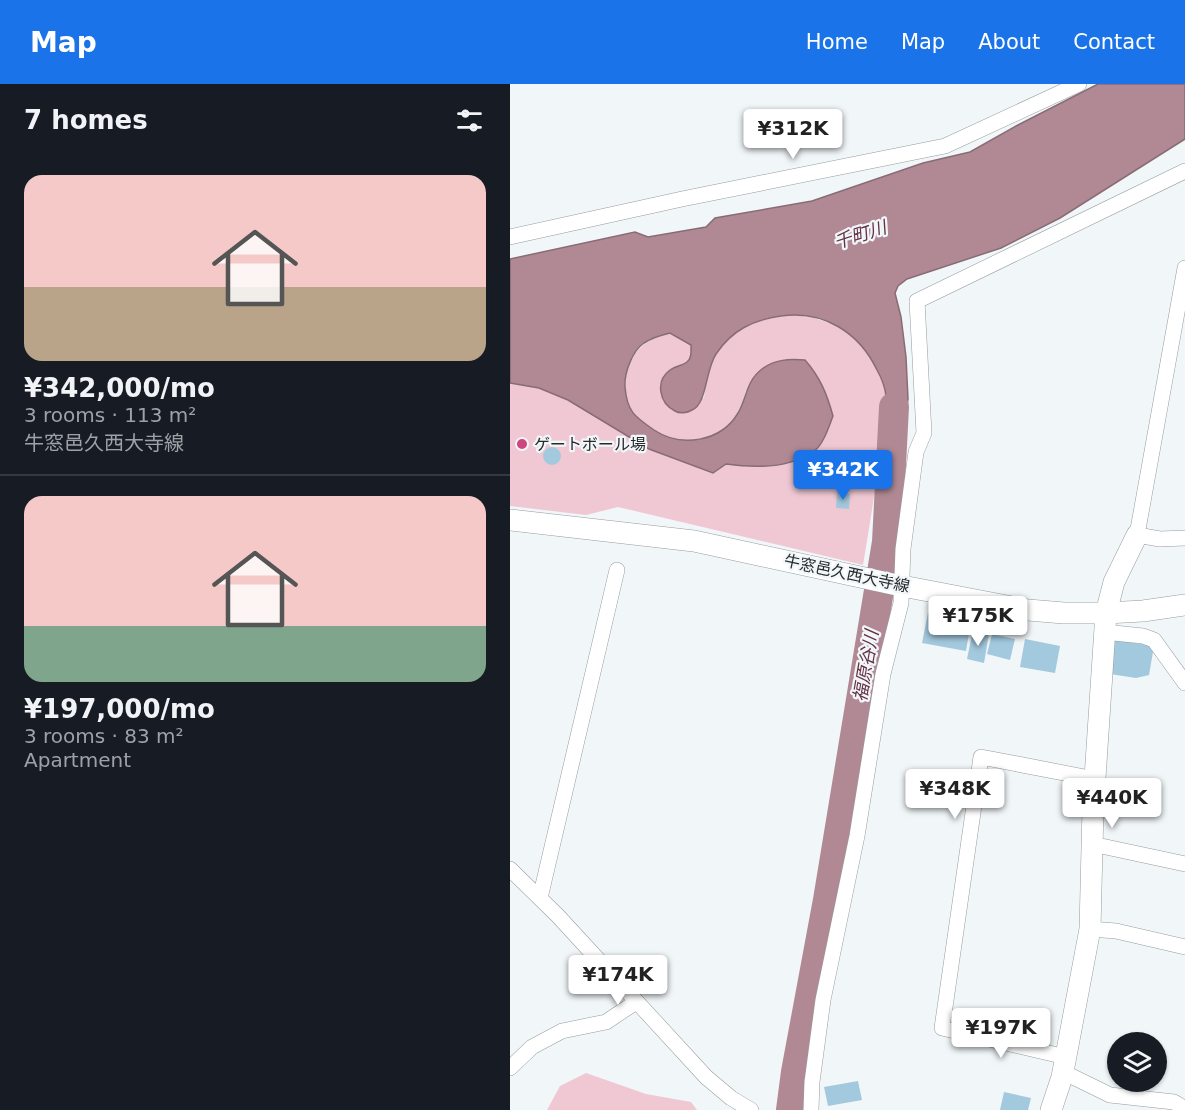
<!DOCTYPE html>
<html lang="en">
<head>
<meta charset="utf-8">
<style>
  :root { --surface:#171b24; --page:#20242c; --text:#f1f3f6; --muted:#9ea1a6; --line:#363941; --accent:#1a73e8 }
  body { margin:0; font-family:"DejaVu Sans","Noto Sans JP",sans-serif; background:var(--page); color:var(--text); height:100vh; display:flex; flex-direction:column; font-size:22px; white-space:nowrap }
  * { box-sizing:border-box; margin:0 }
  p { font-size:20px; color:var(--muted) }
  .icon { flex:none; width:33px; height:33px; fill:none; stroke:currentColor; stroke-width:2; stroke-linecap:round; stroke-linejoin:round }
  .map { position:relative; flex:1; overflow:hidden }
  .panel { display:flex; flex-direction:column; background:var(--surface); width:510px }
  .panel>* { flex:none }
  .buttons { position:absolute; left:597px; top:948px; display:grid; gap:12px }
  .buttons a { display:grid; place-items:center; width:60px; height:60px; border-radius:50%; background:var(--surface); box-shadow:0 2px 4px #0004; font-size:30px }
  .price { position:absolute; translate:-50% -51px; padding:0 14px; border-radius:6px; background:#fff; color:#222; font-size:20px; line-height:39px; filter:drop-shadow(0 2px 3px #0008) }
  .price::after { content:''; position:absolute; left:50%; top:36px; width:18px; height:14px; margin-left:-9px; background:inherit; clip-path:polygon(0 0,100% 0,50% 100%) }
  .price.current { background:var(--accent); color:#fff }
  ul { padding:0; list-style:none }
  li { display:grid; align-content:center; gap:12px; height:318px; padding:0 24px }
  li+li { border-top:2px solid var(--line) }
  li span { display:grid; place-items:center; height:186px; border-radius:18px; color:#555 }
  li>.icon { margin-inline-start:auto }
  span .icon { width:108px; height:108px; fill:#fffc; stroke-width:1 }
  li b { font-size:26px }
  h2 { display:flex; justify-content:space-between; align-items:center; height:72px; padding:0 24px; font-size:26px }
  header { display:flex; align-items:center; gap:36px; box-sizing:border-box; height:84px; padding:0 30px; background:var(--accent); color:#fff }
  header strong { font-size:28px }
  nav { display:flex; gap:33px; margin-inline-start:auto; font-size:21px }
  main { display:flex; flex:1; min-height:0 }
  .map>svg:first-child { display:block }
</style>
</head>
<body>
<header>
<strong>Map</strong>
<nav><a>Home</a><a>Map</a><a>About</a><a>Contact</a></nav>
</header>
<main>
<section class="panel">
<h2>7 homes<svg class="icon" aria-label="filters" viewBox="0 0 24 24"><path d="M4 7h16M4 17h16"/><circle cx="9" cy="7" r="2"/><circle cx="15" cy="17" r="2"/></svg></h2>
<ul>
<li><span style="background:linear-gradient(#f6c9c9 60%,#b9a48a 0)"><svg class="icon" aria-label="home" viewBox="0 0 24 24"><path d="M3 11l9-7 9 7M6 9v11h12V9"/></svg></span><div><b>¥342,000/mo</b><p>3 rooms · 113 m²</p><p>牛窓邑久西大寺線</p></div></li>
<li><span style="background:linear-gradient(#f6c9c9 70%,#7fa58c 0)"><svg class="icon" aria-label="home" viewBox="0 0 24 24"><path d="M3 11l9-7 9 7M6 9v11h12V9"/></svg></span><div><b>¥197,000/mo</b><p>3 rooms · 83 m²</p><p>Apartment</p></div></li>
</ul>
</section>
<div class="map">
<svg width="675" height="1026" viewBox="0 0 675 1026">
  <rect width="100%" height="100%" fill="#f1f6f9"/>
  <path fill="#efc8d3" d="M281,231c48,2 84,29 95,77 4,20 -3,49 -6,69 -6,34 -11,69 -17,104l-245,-58 -32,8 -76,-9v-123l29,5 29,12 80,49 65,24 13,-10 23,4 -3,-77c-19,87 -142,48 -118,-20 8,-24 18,-30 42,-37l21,12v9l-4,8 17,37c4,-58 33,-77 87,-84z
    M76,989l60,21 45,8 6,8h-150l13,-24z"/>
  <path fill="#b18995" stroke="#886c75" stroke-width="1.5" d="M588,0h87v55l-125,79 -59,30 -94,31 -9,7 -3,7 6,24 5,40 2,42 -5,32 -10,18c-2,-7 -7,-14 -8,-21 -1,-11 3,-22 1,-32 -1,-9 -5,-19 -9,-26 -18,-38 -54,-60 -96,-54 -28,4 -49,14 -65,38 -11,17 -9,50 -24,56 -5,3 -12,4 -17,1 -16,-8 -20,-30 -5,-41 5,-4 12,-4 17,-8 5,-4 4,-11 4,-17l-21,-12c-9,2 -18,5 -26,10 -12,8 -20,31 -19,44 2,25 10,30 29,43 27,18 67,12 84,-17 9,-15 8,-32 24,-44 13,-10 27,-10 43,-9 15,17 22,34 28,56 -4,10 -10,30 -20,36 -25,17 -59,16 -87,12l-13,9 -64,-24 -81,-49 -29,-12 -29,-5v-124l125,-27 13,5 58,-10 9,-9 97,-17 111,-38 47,-11 48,-27z"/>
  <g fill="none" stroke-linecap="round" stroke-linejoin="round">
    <path stroke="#b18995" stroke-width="30" d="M281,1026l5,-38 32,-172 59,-358 7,-135"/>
  </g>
  <path fill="#a3c9de" d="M33 372a9 9 0 1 1 18 0a9 9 0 1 1-18 0Z
    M327,408l13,2 -1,15 -13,-1z
    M418,529l43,8 -5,30 -44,-8z
    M463,546l16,4 -5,29 -17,-4z
    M482,550l23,5 -5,21 -23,-6z
    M515,555l35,7 -5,27 -35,-6z
    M605,556l39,6 -5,29 -13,3 -26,-4z
    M348,997l4,19 -34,6 -4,-19z
    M494,1008l27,6 -3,12h-28z"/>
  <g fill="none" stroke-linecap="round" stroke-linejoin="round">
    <defs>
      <path id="street" d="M0,153l172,-38 263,-53 134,-62
        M675,184l-48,267 23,4 25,-1
        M594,548l39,4 11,4 31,43
        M582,760l93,20
        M0,785l48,47 148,161 25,21 20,12
        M30,814l77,-328
        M580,845l26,2 69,16
        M556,973l-124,-29 39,-271 114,22
        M0,984l22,-21 30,-16 44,-9 30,-20
        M553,988l47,23 64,7 11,7
        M301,1026l1,-28 11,-82 34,-164 26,-162 18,-71 2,-54 13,-97 8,-19 -7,-132 268,-130"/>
      <path id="secondary" d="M0,436l184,21 203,44 131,25 36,3h42l37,-2 42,-6
        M541,1026l11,-33 28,-148 3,-121 13,-195 8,-31 23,-47"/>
    </defs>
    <use href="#street" stroke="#979c9f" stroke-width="16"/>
    <use href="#secondary" stroke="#979c9f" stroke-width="22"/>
    <use href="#street" stroke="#fff" stroke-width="15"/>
    <use href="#secondary" stroke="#fff" stroke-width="21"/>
  </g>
  <circle fill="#cf457d" stroke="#f1f6f9" stroke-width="2" cx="12" cy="360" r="6"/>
  <g text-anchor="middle" stroke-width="4.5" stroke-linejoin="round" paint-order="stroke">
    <g font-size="16" fill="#282a2b" stroke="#f1f6f9" text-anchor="start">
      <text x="24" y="366">ゲートボール場</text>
    </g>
    <g font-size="16" fill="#282a2b" stroke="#f1f6f9">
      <text transform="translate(337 489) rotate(12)" y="6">牛窓邑久西大寺線</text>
    </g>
    <g font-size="18" font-style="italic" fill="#673144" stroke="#f1f6f9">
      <text transform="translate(350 151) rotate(-18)" y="6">千町川</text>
      <text transform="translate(356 582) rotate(-80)" y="6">福原谷川</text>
    </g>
  </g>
</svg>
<div class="buttons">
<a><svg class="icon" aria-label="layers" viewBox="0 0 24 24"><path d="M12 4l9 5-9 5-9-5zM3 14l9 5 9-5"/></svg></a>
</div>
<b class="price" style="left:283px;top:76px">¥312K</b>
<b class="price current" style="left:333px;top:417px">¥342K</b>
<b class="price" style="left:468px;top:563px">¥175K</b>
<b class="price" style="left:445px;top:736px">¥348K</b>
<b class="price" style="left:602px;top:745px">¥440K</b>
<b class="price" style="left:108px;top:922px">¥174K</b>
<b class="price" style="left:491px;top:975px">¥197K</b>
</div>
</main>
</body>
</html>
